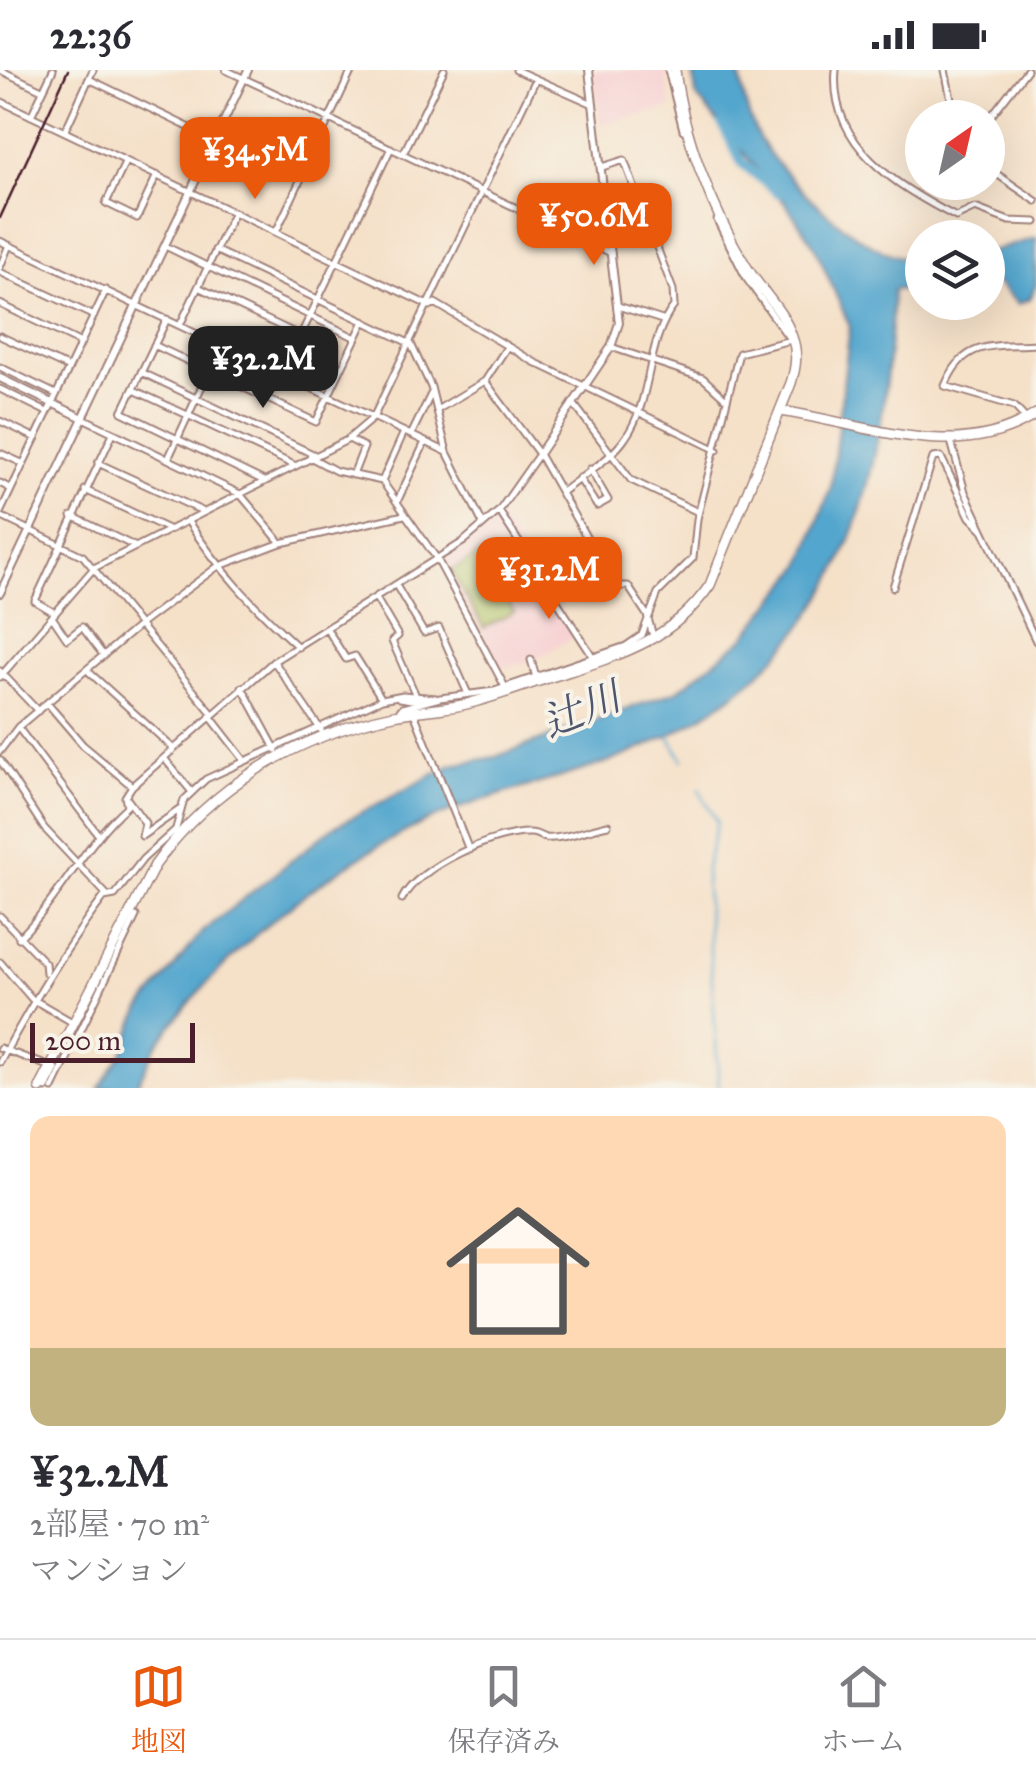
<!DOCTYPE html>
<html lang="ja">
<head>
<meta charset="utf-8">
<style>
  :root { --surface:#fff; --page:#f7f7f7; --text:#2b2b33; --muted:#7c7c81; --line:#e1e1e2; --accent:#ea580c }
  body { margin:0; font-family:"IM FELL Great Primer","Noto Serif JP",serif; background:var(--page); color:var(--text); height:100vh; display:flex; flex-direction:column; font-size:38px; white-space:nowrap }
  * { box-sizing:border-box; margin:0 }
  p { font-size:32px; color:var(--muted) }
  .icon { flex:none; width:55px; height:55px; fill:none; stroke:currentColor; stroke-width:2; stroke-linecap:round; stroke-linejoin:round }
  .map { position:relative; height:1018px; overflow:hidden }
  .sheet { display:flex; flex-direction:column; background:var(--surface); flex:1 }
  .sheet>* { flex:none }
  .needle { width:65px; rotate:34deg }
  .buttons { position:absolute; left:905px; top:30px; display:grid; gap:20px }
  .buttons a { display:grid; place-items:center; width:100px; height:100px; border-radius:50%; background:var(--surface); box-shadow:0 10px 40px #0002; font-size:50px }
  .scale { position:absolute; left:30px; bottom:25px; width:165px; box-sizing:border-box; padding-left:10px; border:5px solid #4a1f2b; border-top:0; font-size:28px; line-height:35px; white-space:nowrap; color:#4a1f2b; -webkit-text-stroke:8px #f7f3e8; paint-order:stroke }
  .price { position:absolute; translate:-50% -85px; padding:0 22px; border-radius:20px; background:var(--accent); color:#fff; font-size:32px; line-height:65px; filter:drop-shadow(0 2px 5px #0008) }
  .price::after { content:''; position:absolute; left:50%; top:60px; width:30px; height:22px; margin-left:-15px; background:inherit; clip-path:polygon(0 0,100% 0,50% 100%) }
  .price.selected { background:#222; color:#fff }
  ul { padding:0; list-style:none }
  li { display:grid; align-content:center; gap:20px; height:530px; padding:0 30px }
  li+li { border-top:2px solid var(--line) }
  li span { display:grid; place-items:center; height:310px; border-radius:20px; color:#555 }
  li>.icon { margin-inline-start:auto }
  span .icon { width:180px; height:180px; fill:#fffc; stroke-width:1 }
  li b { font-size:42px }
  .status { display:flex; justify-content:space-between; align-items:center; height:70px; padding:0 50px; background:var(--surface); direction:ltr }
  .status svg { height:28px; fill:currentColor }
  .menu { display:flex; justify-content:space-around; align-items:center; height:140px; border-top:2px solid var(--line); background:var(--surface); font-size:28px; color:var(--muted) }
  .menu a { display:grid; justify-items:center; gap:5px }
  .menu .selected { color:var(--accent) }
  .map>svg:first-child { display:block }
</style>
</head>
<body>
<div class="status"><b>22:36</b><svg viewBox="0 0 49 12"><path d="M0 12V9h3v3zM5 12V6h3v6zM10 12V3h3v9zM15 12V0h3v12zM26 1h20v11H26zM47 4h2v5h-2z"/></svg></div>
<div class="map">
<svg width="1036" height="1018" viewBox="0 0 1036 1018">
  <rect width="100%" height="100%" fill="#f7f3e8"/>
  <filter id="ink" filterUnits="userSpaceOnUse"><feTurbulence type="fractalNoise" baseFrequency=".01" numOctaves="2"/><feDisplacementMap in="SourceGraphic" scale="20" xChannelSelector="R" yChannelSelector="G"/><feConvolveMatrix kernelMatrix="1 2 1 2 8 2 1 2 1" color-interpolation-filters="sRGB"/></filter>
  <filter id="wash" filterUnits="userSpaceOnUse"><feTurbulence type="fractalNoise" baseFrequency=".0048" numOctaves="4" result="noise"/><feDisplacementMap in="SourceGraphic" scale="40" xChannelSelector="R" yChannelSelector="G"/><feGaussianBlur stdDeviation="2.25" result="paint"/><feColorMatrix in="noise" values="0 0 0 0 0 0 0 0 0 0 0 0 0 0 0 0 0 1.4 0 .05"/><feComposite in="paint" operator="in"/></filter>
  <g filter="url(#wash)">
    <rect width="100%" height="100%" fill="#f5e0c8"/>
    <path fill="#f7cfd2" d="M592,0h73l6,38 -70,16z
      M499,445l76,121 -41,24 -32,8 -61,-107z"/>
    <path fill="#b1c265" stroke="#7e7048" stroke-width="2.5" d="M480,484l34,58 -30,16 -33,-57z"/>
    <path fill="#53a6ce" stroke="#4e627c" stroke-width="2.5" d="M693,0h46c4,24 9,53 24,74 27,41 108,120 159,115v28l-29,3c-10,203 -45,363 -246,456 -71,33 -150,43 -222,76 -103,49 -199,127 -266,220 -10,14 -14,31 -25,46h-35l24,-36 17,-42 62,-78 130,-104 120,-63 43,-8 182,-66 66,-52 59,-74 29,-78 19,-160 -35,-80 -29,-43 -90,-108z
      M1036,168v47l-6,14 -12,5 -22,-22 -8,-1v-29z"/>
    <g fill="none" stroke-linecap="round" stroke-linejoin="round">
      <path stroke="#53a6ce" stroke-width="2.5" d="M669,666l14,24
        M699,719l18,33 -12,51 14,215"/>
      <path stroke="#53a6ce" stroke-width="10" d="M722,53l20,40 37,30"/>
    </g>
  </g>
  <g filter="url(#ink)">
    <g fill="none" stroke-linecap="round" stroke-linejoin="round">
      <defs>
        <path id="minor" d="M0,0l42,20
          M226,0l385,183
          M516,0l77,34
          M668,0l15,60
          M836,0c-7,75 60,116 120,147l19,-9 34,13 27,1
          M945,0l10,48
          M89,9l126,61
          M0,31l430,205 5,-3 99,59 183,88
          M31,46l22,-46
          M988,50l39,-50
          M65,61l28,-61
          M403,84l41,-84
          M126,91l-20,42 31,15 20,-43
          M988,98l48,33
          M717,150l29,58 43,60
          M276,162l76,-162
          M0,171l447,211
          M165,176l191,92
          M215,180l196,94 20,43 16,65 36,72
          M0,197l9,-22
          M0,202l94,44
          M198,217l101,48
          M0,234l81,39
          M618,236l44,14
          M167,249l-45,93 142,69
          M180,255l54,-113
          M0,266l69,32
          M154,275l162,77 48,-101
          M611,277l92,31 22,20
          M0,297l56,27
          M141,302l174,83
          M282,304l109,-226
          M485,311l54,73 75,132h14l19,29 6,21
          M0,319l47,23
          M134,320l160,75
          M573,333l58,77 67,32
          M437,340l48,-29 22,-34
          M83,348l157,76 41,49
          M1027,350l-13,-14 -69,-20c19,-47 47,-39 91,-42
          M0,351l36,17
          M411,365l20,-41
          M349,369l15,8 -11,28
          M951,371l14,51 71,149
          M0,383l24,11
          M310,387l26,14 46,10 55,78 68,128
          M168,389l53,-114
          M98,393l104,48
          M579,408l18,28 11,-6 -18,-31
          M382,411l22,-49
          M0,413l11,6
          M85,420l83,39
          M561,423c20,-17 51,-34 65,-56 27,-38 19,-95 48,-131l-1,-16 -49,-130 -22,7
          M397,432l28,-60
          M499,441l36,56 55,-23
          M0,443l106,-223
          M0,446l83,40 129,157
          M72,446l62,30
          M187,450c32,50 67,87 111,127
          M535,497l58,90
          M397,517l27,46 15,-5 29,66
          M893,517l40,-129 8,-1 29,60 12,12
          M377,530l21,36 -6,5 24,55
          M55,543l-20,-12 78,-168
          M52,547l15,22 15,-12 22,29
          M327,559l19,30 9,-3 27,43 21,-4 33,3
          M531,590l4,14
          M275,593l46,67
          M0,601l38,40
          M89,602l85,77
          M0,607l94,-109 253,-128 26,-22 163,-339
          M242,617l34,63
          M400,628l23,4
          M48,634l35,41 49,41
          M398,643l4,-5 38,-10 54,-7 132,-45 16,-11 16,-42 35,-35 4,-39 42,-166 52,-13
          M414,643l55,137
          M210,646l35,45
          M20,660l77,103
          M0,681l18,-24 124,-104 75,-56 64,-24 123,-28
          M164,688l27,33
          M0,690l44,68 63,67
          M128,730l17,23 -3,13 37,-26
          M175,762l9,-32 22,-21 176,-80
          M402,829c15,-32 95,-68 129,-66 5,0 10,4 15,5 17,2 45,-10 62,-13
          M0,846l45,47 1,10
          M19,868c42,-41 65,-94 108,-132l-2,-9 7,-11 142,-125 189,-119 36,-31 40,-57
          M0,892l32,37
          M34,930l38,22
          M0,978l56,21 -10,19
          M0,992c32,-59 63,-111 104,-165l11,-2 28,-36 32,-29
          M53,1018l83,-172"/>
        <path id="tertiary" d="M0,308l83,40
          M539,384l72,-107 8,-24 -30,-253
          M0,523l248,-523"/>
        <path id="primary" d="M780,341c84,12 178,55 256,3
          M40,1018l115,-223c57,-80 144,-130 239,-150 23,-5 46,-5 68,-10 35,-8 68,-22 102,-32 59,-19 109,-34 146,-88l81,-202c5,-16 7,-30 1,-46 -8,-26 -32,-47 -46,-71 -34,-56 -63,-131 -71,-196"/>
      </defs>
      <use href="#minor" stroke="#a0807a" stroke-width="9"/>
      <use href="#tertiary" stroke="#a0807a" stroke-width="10"/>
      <use href="#primary" stroke="#a0807a" stroke-width="12"/>
      <use href="#minor" stroke="#fff" stroke-width="5"/>
      <use href="#tertiary" stroke="#fff" stroke-width="6"/>
      <use href="#primary" stroke="#fff" stroke-width="9"/>
      <path stroke="#4a1f2b" stroke-width="2.5" d="M0,148l68,-148"/>
    </g>
  </g>
  <g text-anchor="middle" stroke-width="8" stroke-linejoin="round" paint-order="stroke">
    <g font-size="40" font-style="italic" fill="#4e556c" stroke="#f7f3e8">
      <text transform="translate(581 639) rotate(-22)" y="14">辻川</text>
    </g>
  </g>
</svg>
<div class="buttons">
<a><svg class="needle" viewBox="-14 -14 28 28"><path d="M0-13l5 13h-10z" fill="#e53935"/><path d="M0 13l5-13h-10z" fill="#7c7c81"/></svg></a>
<a><svg class="icon" aria-label="layers" viewBox="0 0 24 24"><path d="M12 4l9 5-9 5-9-5zM3 14l9 5 9-5"/></svg></a>
</div>
<div class="scale">200 m</div>
<b class="price" style="left:255px;top:132px">¥34.5M</b>
<b class="price" style="left:594px;top:198px">¥50.6M</b>
<b class="price selected" style="left:263px;top:341px">¥32.2M</b>
<b class="price" style="left:549px;top:552px">¥31.2M</b>
</div>
<section class="sheet">
<ul>
<li><span style="background:linear-gradient(#ffd9b3 75%,#c2b280 0)"><svg class="icon" aria-label="home" viewBox="0 0 24 24"><path d="M3 11l9-7 9 7M6 9v11h12V9"/></svg></span><div><b>¥32.2M</b><p>2部屋 · 70 m²</p><p>マンション</p></div></li>
</ul>
</section>
<nav class="menu">
<a class="selected"><svg class="icon" aria-label="map" viewBox="0 0 24 24"><path d="M3 6l6-2 6 2 6-2v14l-6 2-6-2-6 2zM9 4v14M15 6v14"/></svg>地図</a>
<a><svg class="icon" aria-label="saved" viewBox="0 0 24 24"><path d="M7 4h10v16l-5-4-5 4z"/></svg>保存済み</a>
<a><svg class="icon" aria-label="home" viewBox="0 0 24 24"><path d="M3 11l9-7 9 7M6 9v11h12V9"/></svg>ホーム</a>
</nav>
</body>
</html>
